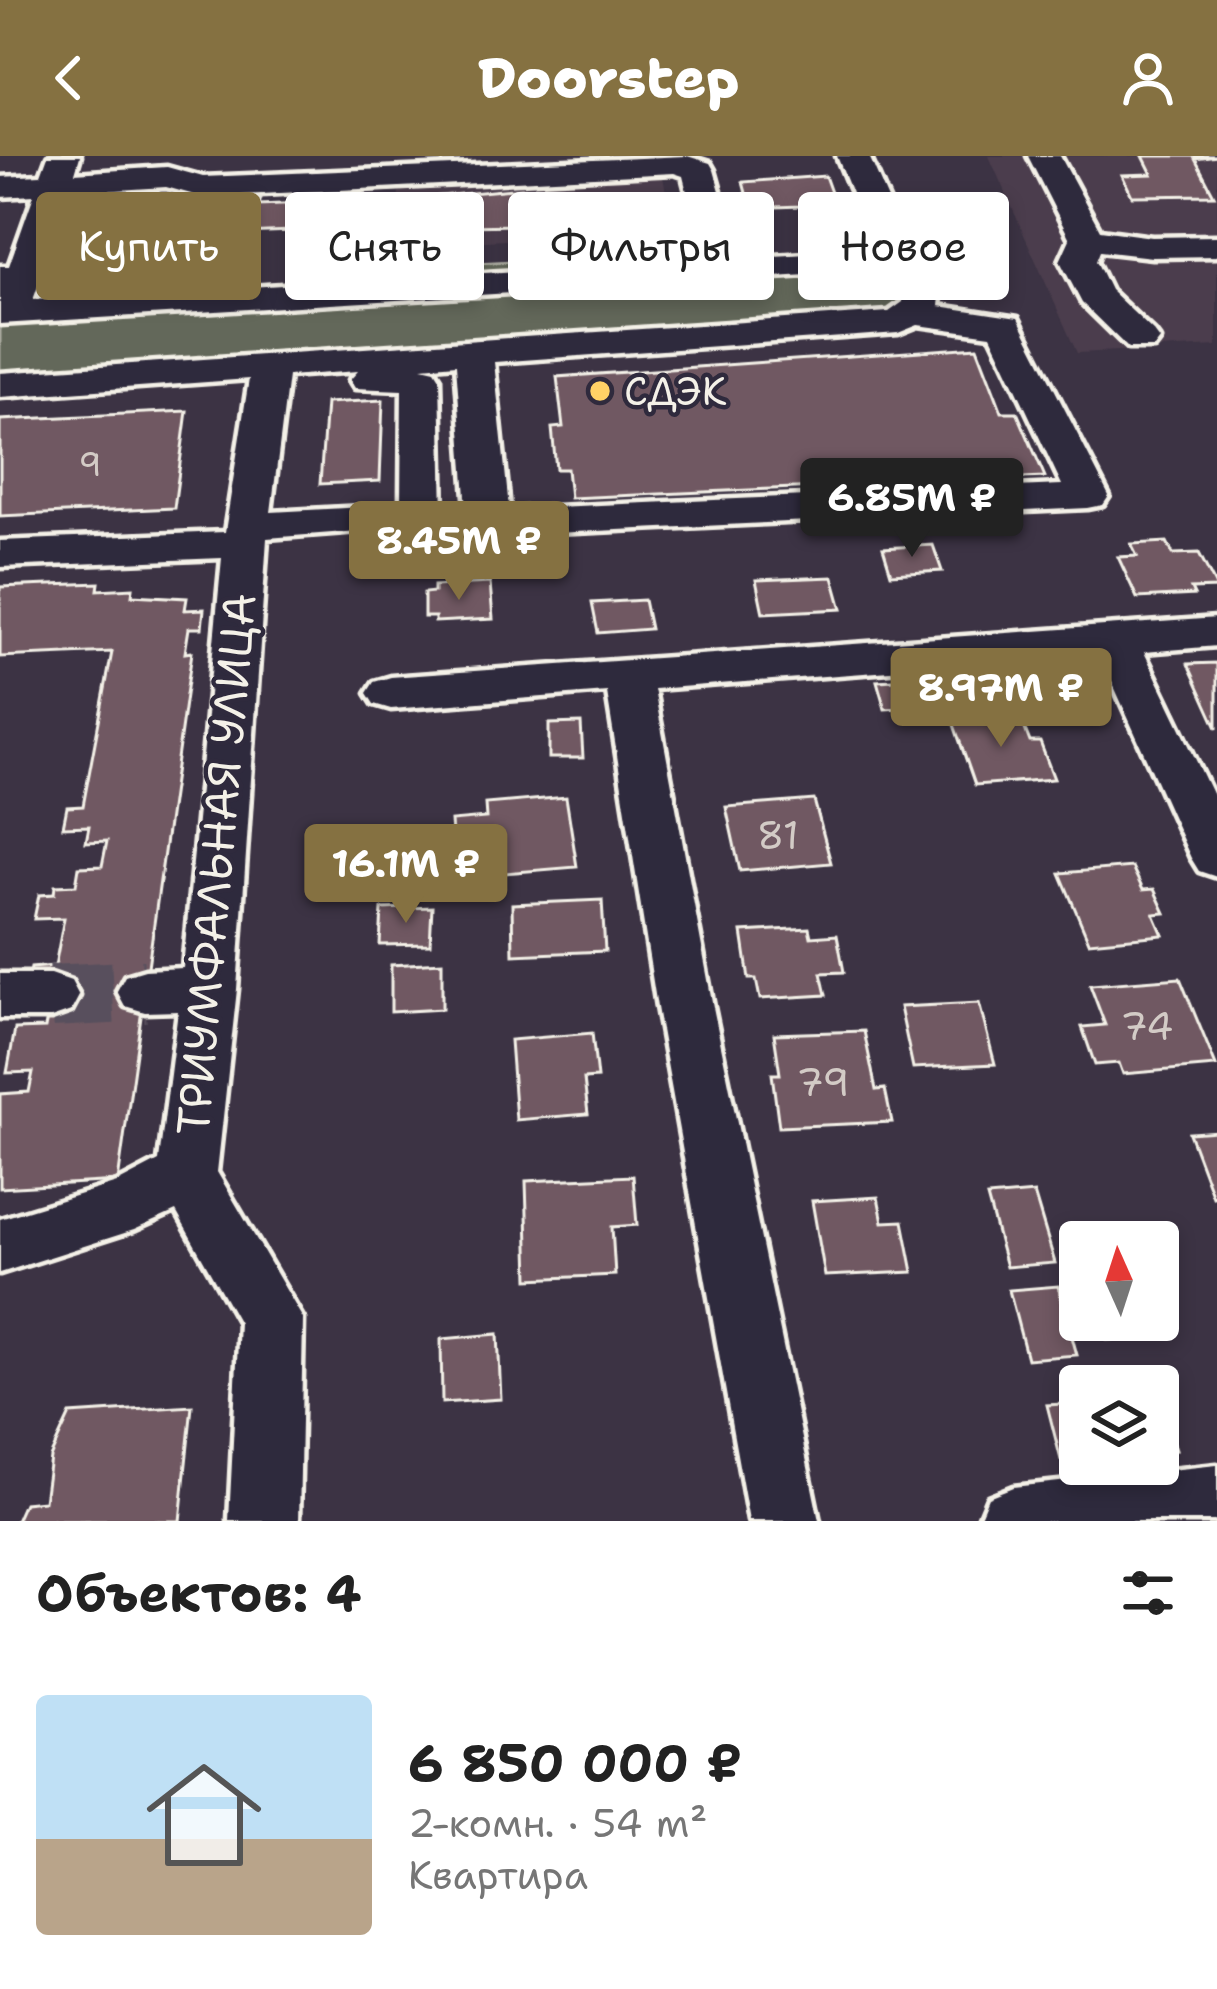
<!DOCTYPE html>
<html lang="ru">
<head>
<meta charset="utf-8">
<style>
  :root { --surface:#fff; --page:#f6f6f6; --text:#222; --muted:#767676; --accent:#857141 }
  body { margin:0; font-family:"Shantell Sans",sans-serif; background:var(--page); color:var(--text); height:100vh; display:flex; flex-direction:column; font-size:45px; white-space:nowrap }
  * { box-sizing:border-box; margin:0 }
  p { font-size:39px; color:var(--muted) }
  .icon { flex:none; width:66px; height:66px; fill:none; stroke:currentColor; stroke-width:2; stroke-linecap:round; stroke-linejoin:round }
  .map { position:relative; height:1365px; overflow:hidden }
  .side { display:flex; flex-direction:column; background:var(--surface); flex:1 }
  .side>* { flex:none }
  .top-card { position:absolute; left:36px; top:36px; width:1146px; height:108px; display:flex; gap:24px }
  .needle { width:78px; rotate:357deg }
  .fabs { position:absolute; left:1059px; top:1065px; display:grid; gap:24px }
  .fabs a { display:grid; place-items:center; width:120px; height:120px; border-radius:12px; background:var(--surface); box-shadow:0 6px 18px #0003; font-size:60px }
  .price { position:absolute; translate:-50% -102px; padding:0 27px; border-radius:12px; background:var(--accent); color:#fff; font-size:39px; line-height:78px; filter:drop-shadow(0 3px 6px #0008) }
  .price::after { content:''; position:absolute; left:50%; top:72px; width:36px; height:27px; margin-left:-18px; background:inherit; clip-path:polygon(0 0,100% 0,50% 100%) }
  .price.selected { background:#222; color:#fff }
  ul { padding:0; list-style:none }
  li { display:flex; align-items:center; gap:36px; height:300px; padding:0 36px }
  li span { display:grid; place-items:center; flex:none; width:336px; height:240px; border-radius:12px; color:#555 }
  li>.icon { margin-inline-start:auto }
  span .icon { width:144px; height:144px; fill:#fffc; stroke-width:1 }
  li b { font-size:51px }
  h2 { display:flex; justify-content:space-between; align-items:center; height:144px; padding:0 36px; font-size:51px }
  .tag { padding:0 42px; border-radius:12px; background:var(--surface); box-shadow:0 6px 18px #0003; font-size:42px; line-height:108px }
  .tag.selected { background:var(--accent); color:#fff }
  header { display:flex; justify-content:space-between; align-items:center; height:156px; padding:0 36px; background:var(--accent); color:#fff; font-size:54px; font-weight:800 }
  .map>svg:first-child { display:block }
</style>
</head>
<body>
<header><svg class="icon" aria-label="back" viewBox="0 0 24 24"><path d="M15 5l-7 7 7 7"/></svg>Doorstep<svg class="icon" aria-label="person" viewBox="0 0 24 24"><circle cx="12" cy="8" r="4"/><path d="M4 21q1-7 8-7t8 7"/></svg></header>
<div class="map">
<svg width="1217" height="1365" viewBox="0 0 1217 1365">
  <rect width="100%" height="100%" fill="#3c3344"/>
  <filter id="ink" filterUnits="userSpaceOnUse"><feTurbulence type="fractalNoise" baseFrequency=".00833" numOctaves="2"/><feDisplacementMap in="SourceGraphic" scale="24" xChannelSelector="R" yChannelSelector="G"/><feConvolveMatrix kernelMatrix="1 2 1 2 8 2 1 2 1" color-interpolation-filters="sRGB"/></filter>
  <g filter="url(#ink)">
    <path fill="#4c3e4d" d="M989,0h228v190l-140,7z
      M662,16l11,55 -35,3 -1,4 -240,11 2,-56 35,-6z"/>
    <path fill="#64685a" stroke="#acaca1" stroke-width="3" d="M689,96l3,10 -279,15 6,-11z
      M852,114l38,9 13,13v11l-14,10 -889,63v-56z"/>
    <path fill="#705962" stroke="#f4f1e8" stroke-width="3" d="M1143,0h74l-22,3 19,36 -82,1 -10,-21 30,-1z
      M825,20l9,25 -33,5 -51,2 -7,-26z
      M146,30l-2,12 15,3 5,7 60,-2v-6l18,-4 19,2 -2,7 69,-3 -1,-7 36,-1 -1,7 36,-1v27l-319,12 4,-14 -11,1 7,-27 10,-1 2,-10z
      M524,32l4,37 -130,2v-27z
      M977,191l25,65h15l28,65 -475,21 -3,-29h-11l-4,-41 11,-1 -6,-50z
      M383,244l-3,81 -60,3 6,-81z
      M187,255l-13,97 -174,8v-96z
      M1167,386l6,12 26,-1 18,35 -26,1 3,6 -57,3 -19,-41 19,-1 -6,-12z
      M933,389l9,26 -51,3 -8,-26z
      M833,421l9,32 -79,4 -7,-33z
      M99,427l-1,7 35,-2 -1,7 55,3 -2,12 19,-1 -2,19h-13l-4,25 7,-1 -74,529 -118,7v-94l29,-2 4,-20 -26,1 8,-44 30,-1 9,-46 -26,1 3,-15 24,-2 9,-48 -30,1 5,-24 15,-1 1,-8 21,-1 3,-18 23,-1 5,-25 -21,1 3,-16 -26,1 4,-20 16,-1 29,-154 -112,5v-70z
      M490,427l3,36 -58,3v-5h-11v-24l10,-1v-6z
      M644,444l6,29 -52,4 -6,-30z
      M1217,507v65l-29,-64z
      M932,522l8,28 -55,3 -8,-28z
      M1019,558l11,28h10l14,37 -79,6 -23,-66z
      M581,567l2,35h-34v-34z
      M566,641l11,70 -85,7 -1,-6 -36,3 -4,-50 35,-3 -1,-14z
      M814,644l17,63 -91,8 -14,-64z
      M1132,711l11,23 11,-1 11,24 -11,1 9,21 -74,7 -29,-69z
      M602,744l3,51 -92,4 -1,-51z
      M432,751l-2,37 -50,1 2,-36z
      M809,772l2,9 26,-2 7,37 -23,1 5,22 -66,4 -4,-20h-7l-7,-47z
      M442,806v47l-51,3v-47z
      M1180,822l36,88 -93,8 -4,-11 -24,2 -13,-38 23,-2 -15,-40z
      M979,847l16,61 -82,4 -13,-61z
      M864,875l12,59 9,-1 7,33 -113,5 -7,-53h8l-6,-40z
      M592,877l5,45 -13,1 4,35 -72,6 -6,-80z
      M1217,975v65l-4,1 -24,-64z
      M633,1020l4,49 -25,2 3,48 -86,4 -3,-98z
      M1034,1037l21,70 -49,4 -19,-70z
      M878,1041l5,25 20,-1 10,51 -88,4 -13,-75z
      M1058,1130l19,69 -50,4 -18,-69z
      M1101,1164h52l6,17 -52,3z
      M498,1178l3,65 -59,4 -1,-64z
      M1158,1241h1l17,53 -18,1z
      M1080,1247v56l-19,1 -14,-55z
      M192,1250l-12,115h-164l8,-18 20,-2 6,-44 20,-43z"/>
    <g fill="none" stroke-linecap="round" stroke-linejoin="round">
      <path stroke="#58505d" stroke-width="62" stroke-dasharray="62 30" stroke-linecap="butt" d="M51,840l94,-5"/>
      <defs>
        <path id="minor" d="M48,0h32l-5,17 92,-6 36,10 484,-21 23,7 4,7 25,88 136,-8 -38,-94h32l42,97 10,6 20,26 -2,21 79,12 91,178 -6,9 -15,3 -599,28 -15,-4 -6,-9 -12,-159 -34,3 13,3 5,8 3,138 -6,9 -170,13 -30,451 -20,183 86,147 -4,202h-70l10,-198 -63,-112 -42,19 -134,43v-54l117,-36 42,-22 19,-150 -33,1 -20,-6 -8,-15 8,-15 20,-6 38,-2 39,-410 -222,9v-26l225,-9 24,-153 -249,18v-24l889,-61 14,-10 2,-17 -15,-15 -890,54v-58h9l25,-71 -34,2v-20l41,-2zM674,17l9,3 21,84 -671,40 5,-14 68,-6 5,-8 -5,-8h-61l23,-71 98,-6 36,10zM918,169l73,10 71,150 -553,24 -15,-147 404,-29zM358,215l-8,9 5,8 47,2 -1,115 -130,7 17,-136z
          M1028,0h32l40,74 52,7 65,-1v20l-65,1 -52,-6 -4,10 14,29 44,42 6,8 -6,8h-26l-46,-45 -22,-42 10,-22z
          M1217,462v28l-73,6 73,152v73l-18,-6 -8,-13 -91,-203 -446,34 59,318 106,514h-70l-92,-514 -50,-315 -216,17 -17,-5 -7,-11 7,-11 17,-5z
          M0,818h51l20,7 8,15 -8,15 -20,7h-51z
          M1217,1309v56h-239l10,-24 25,-10z"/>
      </defs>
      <use href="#minor" stroke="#f4f1e8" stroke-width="9"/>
      <use href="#minor" fill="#2f2a3d" fill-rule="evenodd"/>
    </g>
  </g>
  <circle fill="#ffd166" stroke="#2f2a3d" stroke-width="4.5" cx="600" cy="235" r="12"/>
  <g text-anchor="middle" stroke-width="9" stroke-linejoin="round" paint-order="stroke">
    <g font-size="33" fill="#d3cbc6">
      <text x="90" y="320">9</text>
    </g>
    <g font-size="39" fill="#f4f1e8" stroke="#2f2a3d" text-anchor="start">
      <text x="624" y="249">СДЭК</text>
    </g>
    <g font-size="39" fill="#d3cbc6">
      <text x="778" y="693">81</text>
      <text x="1147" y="884">74</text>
      <text x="823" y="940">79</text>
    </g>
    <g font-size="45" fill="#f4f1e8" stroke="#2f2a3d">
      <text transform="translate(216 708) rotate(-85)" y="16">ТРИУМФАЛЬНАЯ УЛИЦА</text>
    </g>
  </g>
</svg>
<div class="fabs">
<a><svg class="needle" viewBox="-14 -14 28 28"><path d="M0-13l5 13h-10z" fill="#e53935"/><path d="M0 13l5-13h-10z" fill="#767676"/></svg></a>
<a><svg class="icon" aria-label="layers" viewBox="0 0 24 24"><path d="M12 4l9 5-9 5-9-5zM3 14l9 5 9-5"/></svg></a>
</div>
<b class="price selected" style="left:912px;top:404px">6.85M ₽</b>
<b class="price" style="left:459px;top:447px">8.45M ₽</b>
<b class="price" style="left:1001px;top:594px">8.97M ₽</b>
<b class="price" style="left:406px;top:770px">16.1M ₽</b>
<div class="top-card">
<a class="tag selected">Купить</a>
<a class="tag">Снять</a>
<a class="tag">Фильтры</a>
<a class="tag">Новое</a>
</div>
</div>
<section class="side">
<h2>Объектов: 4<svg class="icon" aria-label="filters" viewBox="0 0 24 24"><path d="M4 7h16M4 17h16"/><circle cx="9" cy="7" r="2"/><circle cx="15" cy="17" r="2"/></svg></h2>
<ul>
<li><span style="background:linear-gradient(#bfe0f5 60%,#b9a48a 0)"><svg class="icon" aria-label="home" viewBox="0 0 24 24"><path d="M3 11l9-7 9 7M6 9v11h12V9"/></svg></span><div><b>6 850 000 ₽</b><p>2-комн. · 54 m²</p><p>Квартира</p></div></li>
</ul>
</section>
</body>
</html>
